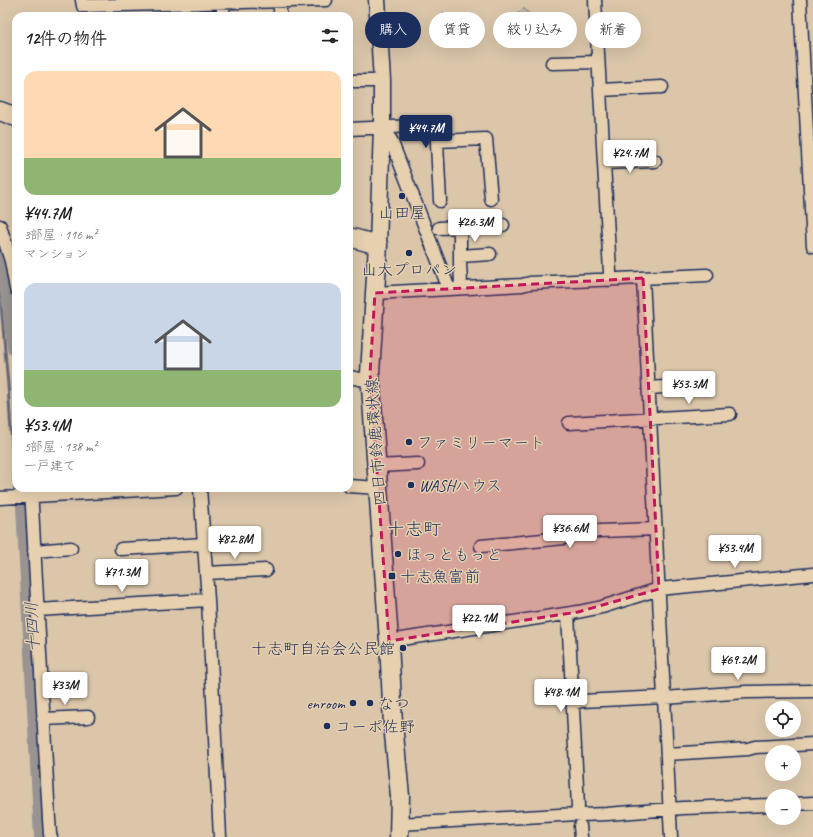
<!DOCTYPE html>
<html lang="ja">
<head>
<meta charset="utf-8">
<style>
  :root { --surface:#fff; --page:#f2f2f2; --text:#222; --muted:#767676; --accent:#1b2f5e }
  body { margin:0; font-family:Caveat,"Klee One",sans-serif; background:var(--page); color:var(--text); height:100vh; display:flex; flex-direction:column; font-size:15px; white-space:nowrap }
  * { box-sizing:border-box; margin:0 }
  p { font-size:13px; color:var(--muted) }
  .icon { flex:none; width:22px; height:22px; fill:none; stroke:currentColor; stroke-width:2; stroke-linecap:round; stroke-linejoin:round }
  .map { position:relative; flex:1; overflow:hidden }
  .panel { position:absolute; left:12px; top:12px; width:341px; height:480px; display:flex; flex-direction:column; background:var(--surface); border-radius:12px; box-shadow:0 4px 16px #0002 }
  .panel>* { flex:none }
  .top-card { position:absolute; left:365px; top:12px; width:380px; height:36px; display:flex; gap:8px }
  .tools { position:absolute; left:765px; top:701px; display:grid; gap:8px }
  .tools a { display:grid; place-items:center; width:36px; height:36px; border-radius:50%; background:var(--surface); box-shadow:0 4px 16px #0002; font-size:20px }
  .price { position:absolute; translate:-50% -34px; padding:0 9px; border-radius:4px; background:#fff; color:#222; font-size:13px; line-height:26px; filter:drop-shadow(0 1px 2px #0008) }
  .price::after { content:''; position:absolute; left:50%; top:24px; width:12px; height:9px; margin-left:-6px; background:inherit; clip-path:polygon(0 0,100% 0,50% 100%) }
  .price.on { background:var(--accent); color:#fff }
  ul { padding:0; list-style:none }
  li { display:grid; align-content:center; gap:8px; height:212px; padding:0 12px }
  li span { display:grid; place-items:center; height:124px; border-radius:12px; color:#555 }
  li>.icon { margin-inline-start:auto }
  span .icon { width:72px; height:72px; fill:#fffc; stroke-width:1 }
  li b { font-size:17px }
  h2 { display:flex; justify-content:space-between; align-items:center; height:48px; padding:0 12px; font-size:17px }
  .chip { padding:0 14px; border-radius:18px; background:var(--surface); box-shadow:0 4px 16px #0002; font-size:14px; line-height:36px }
  .chip.on { background:var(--accent); color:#fff }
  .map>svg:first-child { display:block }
</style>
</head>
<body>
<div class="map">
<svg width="813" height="837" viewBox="0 0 813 837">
  <rect width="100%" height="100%" fill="#dbc6aa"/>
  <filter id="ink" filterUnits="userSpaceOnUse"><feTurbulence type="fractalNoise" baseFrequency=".025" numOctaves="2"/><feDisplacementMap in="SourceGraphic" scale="8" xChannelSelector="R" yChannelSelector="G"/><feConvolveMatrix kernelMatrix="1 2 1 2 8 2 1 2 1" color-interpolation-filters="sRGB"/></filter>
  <g filter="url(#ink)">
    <path fill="#bfb09f" stroke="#6d707e" d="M523,8l29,26 -28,1 -14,-14z
      M443,12l27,25 -1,1h-13l-1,-12h-13z"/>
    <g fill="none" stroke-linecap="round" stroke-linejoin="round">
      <path stroke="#676b7d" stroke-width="3" d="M0,293l8,92 7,108"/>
      <path stroke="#999391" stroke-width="18" d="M0,252l10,46 6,49
        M24,488l19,349"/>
      <defs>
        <path id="street" d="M82,0l1,6 243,-6
          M595,0l15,272 -1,8
          M800,0l13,246
          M280,1v15
          M193,3v13
          M223,16v-16
          M552,63l46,-1
          M349,81h33
          M600,90l62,-3
          M382,128l9,12 58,149
          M349,129l87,-4 4,76
          M437,141l49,-2 5,60
          M604,163l51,-2
          M0,226l11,35 5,28
          M460,227c0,12 0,24 0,36 0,8 2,17 0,25
          M439,228l64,-3
          M461,256l29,-2
          M643,278l28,559
          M375,293l147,-8 8,-2 177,-8
          M349,377l22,4
          M649,388l45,-3
          M569,423l161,-9
          M377,466l41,-2
          M349,486l29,2
          M31,488l18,331 1,15 1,3
          M200,488l8,112 12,237
          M0,498l176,-10
          M481,546l83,-8 8,-6 84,-3
          M121,549l83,-5
          M34,551l37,-3
          M206,573l60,-3
          M37,610l171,-10
          M568,614l10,192 -1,8
          M389,641l189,-29 24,-5 57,-18 154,-15
          M664,698l82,-6 67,-1
          M573,704l8,-3 83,-4
          M43,719l45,-2
          M667,754l81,-5 7,-2 58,-3
          M794,804l19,-1
          M399,824l178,-10 4,1 26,-1 76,-6 89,-3
          M580,826l1,11"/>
        <path id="secondary" d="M377,0l5,81v47l-4,117"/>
        <path id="primary" d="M0,111l16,6
          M349,237l29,8 -8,128 19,268 4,83 7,72 -1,41"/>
      </defs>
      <use href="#street" stroke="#1b2f5e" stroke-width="15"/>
      <use href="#secondary" stroke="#1b2f5e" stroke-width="19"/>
      <use href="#primary" stroke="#1b2f5e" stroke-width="21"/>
      <use href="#street" stroke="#e7d0af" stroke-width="12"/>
      <use href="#secondary" stroke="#e7d0af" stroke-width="16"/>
      <use href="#primary" stroke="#e7d0af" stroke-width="18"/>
    </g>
  </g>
  <path fill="#c2185b" fill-opacity="0.2" stroke="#c2185b" stroke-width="3" stroke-dasharray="8 5" stroke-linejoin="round" d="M643,278l16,311 -81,23 -189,29 -19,-268 5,-80z"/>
  <g fill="#1b2f5e" stroke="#e7d0af" stroke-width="1.5">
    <circle cx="402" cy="196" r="4"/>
    <circle cx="409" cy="253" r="4"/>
    <circle cx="409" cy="442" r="4"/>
    <circle cx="411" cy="485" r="4"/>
    <circle cx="398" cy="554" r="4"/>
    <rect x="388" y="572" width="8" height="8" rx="2"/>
    <circle cx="403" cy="648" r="4"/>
    <circle cx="353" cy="703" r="4"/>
    <circle cx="370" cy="703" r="4"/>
    <circle cx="327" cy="726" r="4"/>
  </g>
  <g text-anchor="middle" stroke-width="3" stroke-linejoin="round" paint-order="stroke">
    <g font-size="16" fill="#1b2f5e" stroke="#e7d0af" text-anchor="start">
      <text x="402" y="218" text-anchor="middle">山田屋</text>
      <text x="409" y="275" text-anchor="middle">山大プロパン</text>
      <text x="417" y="448">ファミリーマート</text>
      <text x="419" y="491">WASHハウス</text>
      <text x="406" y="560">ほっともっと</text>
      <text x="400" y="582">十志魚富前</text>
      <text x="395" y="654" text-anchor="end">十志町自治会公民館</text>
      <text x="345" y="709" text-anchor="end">enroom</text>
      <text x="378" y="709">なつ</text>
      <text x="335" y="732">コーポ佐野</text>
    </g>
    <g font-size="16" fill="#1b2f5e" stroke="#e7d0af">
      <text transform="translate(375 442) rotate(-94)" y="6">四日市鈴鹿環状線</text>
    </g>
    <g font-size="17" font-style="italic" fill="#344368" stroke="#e7d0af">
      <text transform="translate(32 627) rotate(-93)" y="6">十四川</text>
    </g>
    <g font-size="18" fill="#1b2f5e" stroke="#e7d0af">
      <text x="414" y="535">十志町</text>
    </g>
  </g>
</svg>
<div class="tools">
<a><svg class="icon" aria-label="locate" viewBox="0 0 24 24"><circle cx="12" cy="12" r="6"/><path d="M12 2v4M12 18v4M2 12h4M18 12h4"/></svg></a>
<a>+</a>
<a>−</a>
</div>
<b class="price on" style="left:426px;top:149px">¥44.7M</b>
<b class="price" style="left:630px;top:174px">¥24.7M</b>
<b class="price" style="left:475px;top:243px">¥26.3M</b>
<b class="price" style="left:689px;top:405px">¥53.3M</b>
<b class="price" style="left:570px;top:549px">¥36.6M</b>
<b class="price" style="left:235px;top:560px">¥82.8M</b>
<b class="price" style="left:735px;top:569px">¥53.4M</b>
<b class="price" style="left:122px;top:593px">¥71.3M</b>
<b class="price" style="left:479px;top:639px">¥22.1M</b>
<b class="price" style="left:738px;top:681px">¥69.2M</b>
<b class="price" style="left:65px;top:706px">¥33M</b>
<b class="price" style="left:561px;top:713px">¥48.1M</b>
<div class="top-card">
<a class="chip on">購入</a>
<a class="chip">賃貸</a>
<a class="chip">絞り込み</a>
<a class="chip">新着</a>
</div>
<section class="panel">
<h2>12件の物件<svg class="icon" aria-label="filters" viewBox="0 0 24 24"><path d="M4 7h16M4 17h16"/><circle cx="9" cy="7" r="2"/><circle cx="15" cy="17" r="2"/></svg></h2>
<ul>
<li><span style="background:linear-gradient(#ffd9b3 70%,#8fb573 0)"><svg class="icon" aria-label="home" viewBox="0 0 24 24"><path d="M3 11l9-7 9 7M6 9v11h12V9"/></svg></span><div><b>¥44.7M</b><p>3部屋 · 116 m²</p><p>マンション</p></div></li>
<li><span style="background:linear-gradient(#c9d6e8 70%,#8fb573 0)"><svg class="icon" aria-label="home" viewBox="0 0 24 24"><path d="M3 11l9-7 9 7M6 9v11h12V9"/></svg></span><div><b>¥53.4M</b><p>5部屋 · 138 m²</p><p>一戸建て</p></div></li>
</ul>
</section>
</div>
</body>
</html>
